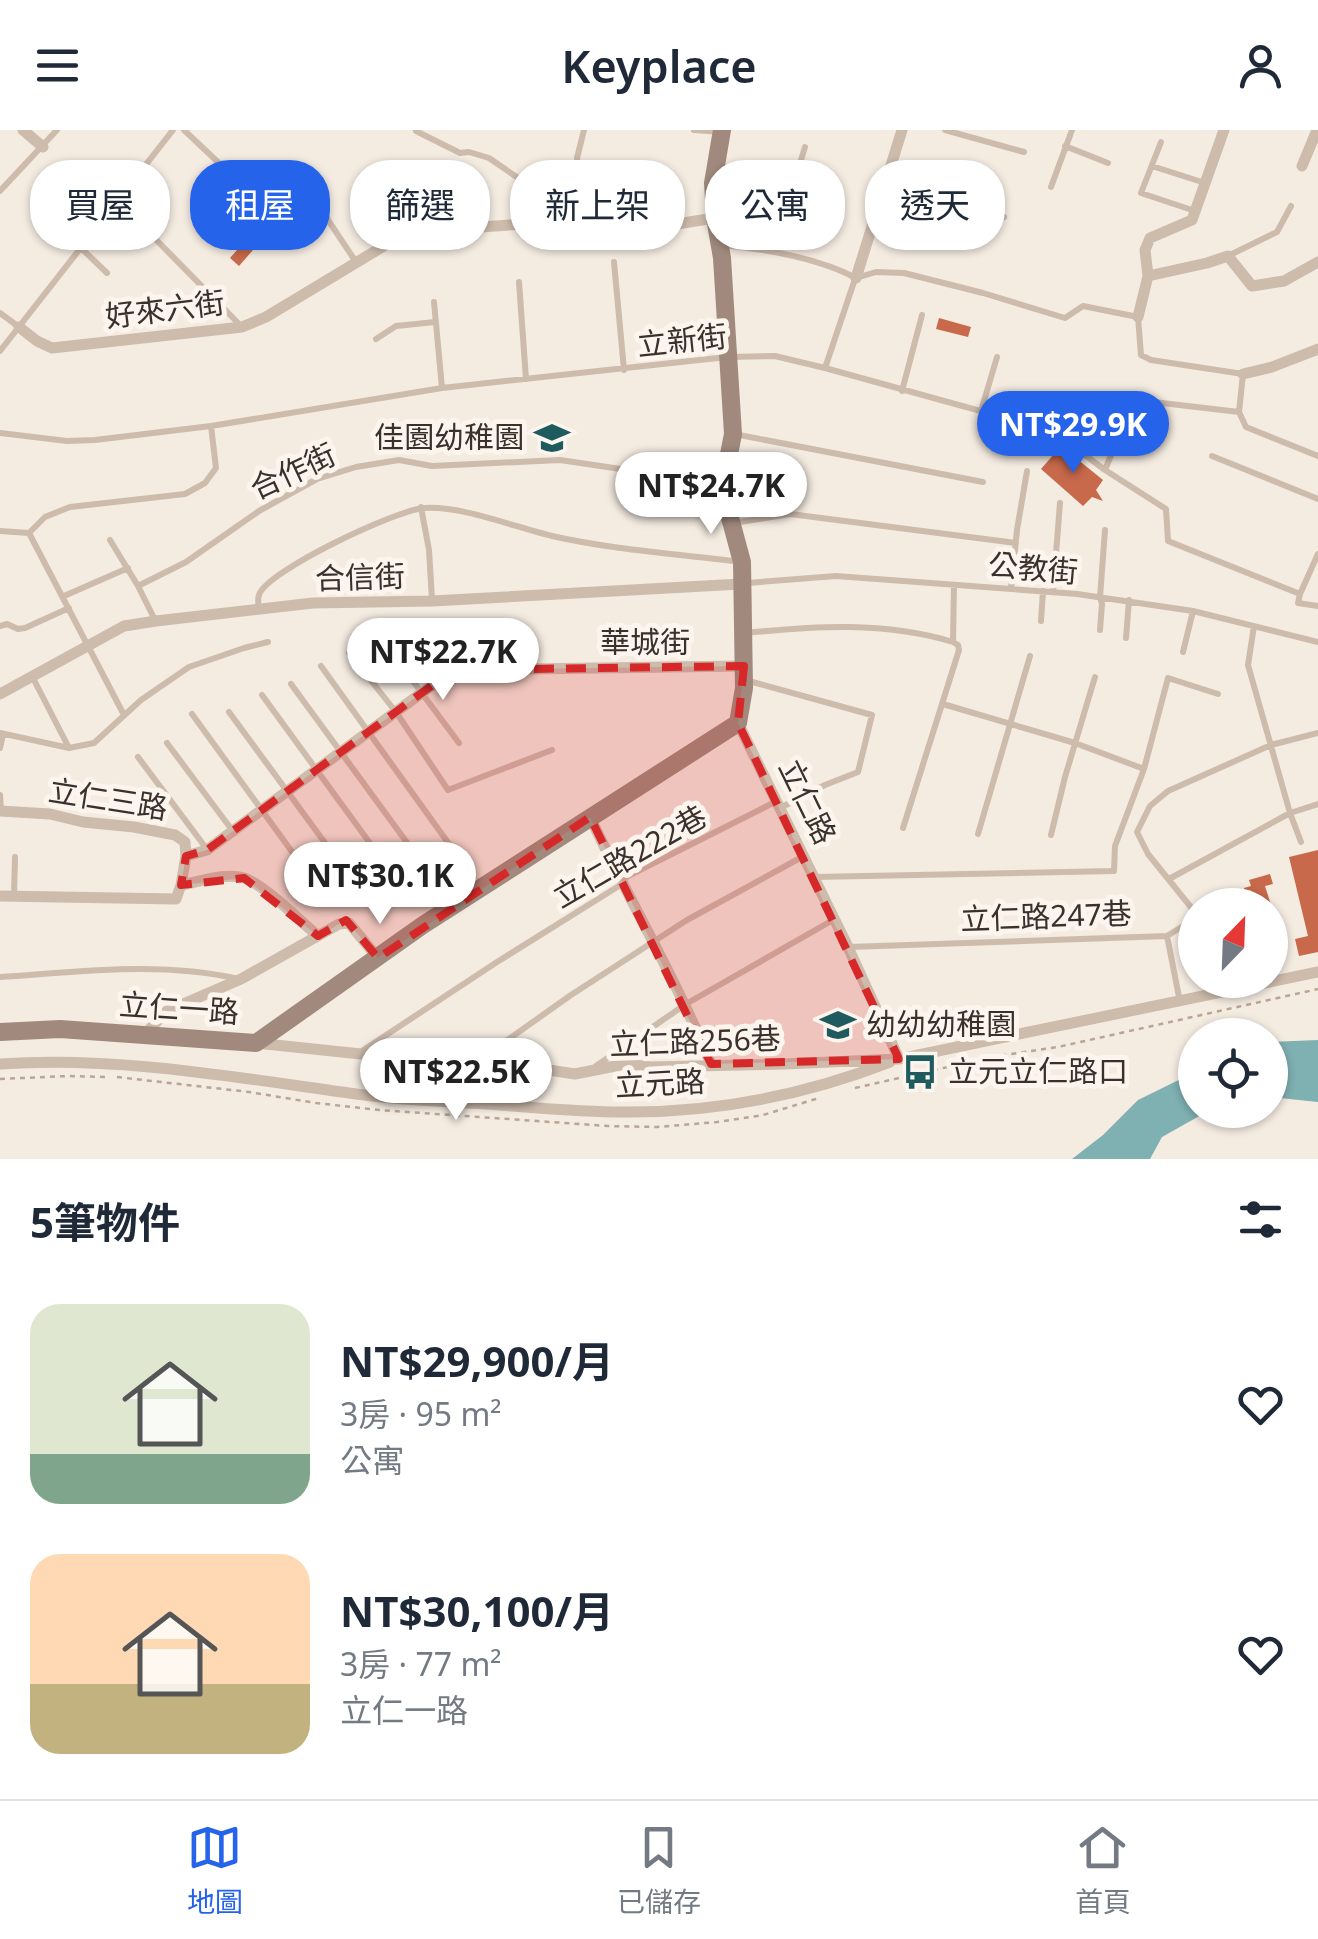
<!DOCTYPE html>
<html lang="zh-TW">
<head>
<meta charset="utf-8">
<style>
  :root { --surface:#fff; --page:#f6f6f7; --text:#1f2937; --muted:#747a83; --line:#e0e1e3; --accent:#2563eb }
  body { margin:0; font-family:"Noto Sans","Noto Sans TC",sans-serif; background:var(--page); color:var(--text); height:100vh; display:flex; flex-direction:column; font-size:38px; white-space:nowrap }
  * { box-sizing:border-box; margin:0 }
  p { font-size:32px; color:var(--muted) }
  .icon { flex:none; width:55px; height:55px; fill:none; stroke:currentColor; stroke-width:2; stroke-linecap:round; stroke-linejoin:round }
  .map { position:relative; height:1029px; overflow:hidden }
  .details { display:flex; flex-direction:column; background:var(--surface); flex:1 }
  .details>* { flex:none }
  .guide { position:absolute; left:30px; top:30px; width:1260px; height:90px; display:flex; gap:20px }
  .needle { width:65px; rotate:23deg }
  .tools { position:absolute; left:1178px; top:758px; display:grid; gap:20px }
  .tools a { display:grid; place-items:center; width:110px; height:110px; border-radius:50%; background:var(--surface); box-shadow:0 2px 8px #0004; font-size:50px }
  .price { position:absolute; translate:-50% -85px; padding:0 22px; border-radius:35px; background:#fff; color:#222; font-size:32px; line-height:65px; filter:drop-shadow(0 2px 5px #0008) }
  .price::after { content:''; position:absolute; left:50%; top:60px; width:30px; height:22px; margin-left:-15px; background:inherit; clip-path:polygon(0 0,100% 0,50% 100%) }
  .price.active { background:var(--accent); color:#fff }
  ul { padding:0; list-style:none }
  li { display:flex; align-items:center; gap:30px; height:250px; padding:0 30px }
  li span { display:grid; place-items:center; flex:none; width:280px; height:200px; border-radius:30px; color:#555 }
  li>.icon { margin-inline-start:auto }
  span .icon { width:120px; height:120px; fill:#fffc; stroke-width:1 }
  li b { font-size:42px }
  h2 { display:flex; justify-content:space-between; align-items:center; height:120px; padding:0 30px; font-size:42px }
  .pill { padding:0 35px; border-radius:40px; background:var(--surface); box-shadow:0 2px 8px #0004; font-size:35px; line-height:90px }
  .pill.active { background:var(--accent); color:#fff }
  header { display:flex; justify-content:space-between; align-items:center; height:130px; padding:0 30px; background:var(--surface); font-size:45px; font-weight:600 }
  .menu { display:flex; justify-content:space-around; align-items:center; height:140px; border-top:2px solid var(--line); background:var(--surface); font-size:28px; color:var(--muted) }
  .menu a { display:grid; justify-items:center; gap:5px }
  .menu .active { color:var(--accent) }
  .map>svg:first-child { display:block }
</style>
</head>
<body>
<header><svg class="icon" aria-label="menu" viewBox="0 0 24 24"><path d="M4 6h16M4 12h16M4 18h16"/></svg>Keyplace<svg class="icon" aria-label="person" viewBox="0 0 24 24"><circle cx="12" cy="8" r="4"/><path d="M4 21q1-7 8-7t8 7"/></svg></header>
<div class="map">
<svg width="1318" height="1029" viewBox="0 0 1318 1029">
  <rect width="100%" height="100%" fill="#f4ebe1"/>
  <path fill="#7fb0b2" d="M1318,910v62l-48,-5v-55z
    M1195,942v38h15l-48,27 -12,22h-78l31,-24 35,-35z"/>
  <path fill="#c8694b" d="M302,47l8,8 -71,81 -9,-8z
    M939,188l32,9 -3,10 -32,-8z
    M1061,316l42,34 -7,10 7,11 -11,-4 -9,9 -42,-37z
    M1318,720v102l-19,4 -4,-17 13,-3 -19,-79z
    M1270,744l3,10 -8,2 6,19h-22l-5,-17 7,-2 -2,-6z"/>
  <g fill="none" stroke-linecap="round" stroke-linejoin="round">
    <path stroke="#b9a596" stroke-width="2.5" stroke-dasharray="5 5" stroke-linecap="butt" d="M117,947l132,15 67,11 63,7 229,16 49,1 60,-5 46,-7 56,-17
      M0,949l68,-3 41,1
      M855,958l137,-31 66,-10 260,-58"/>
    <path stroke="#cdbbac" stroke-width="6" d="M184,0l55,52
      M584,0l-7,28 9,59
      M694,0l27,2
      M945,0l79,22
      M416,1l44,22 9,-1 20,6 48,33 -3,31
      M1161,12l-20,51 54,18
      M1065,16l43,17
      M1152,36l53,17
      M371,44l36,57
      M887,54l117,33
      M1051,57l21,-57
      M0,61l57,-61
      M118,71l122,124
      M324,84l32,48
      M721,115c45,4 95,12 135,33l20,-6 28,1 79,20 82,25 18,-12 55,11 3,38 10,5 92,14 -4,38 -94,-11 -10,1 -6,9 -24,59
      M80,117l27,26
      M773,122l32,-105
      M1228,126l49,-24 14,-26
      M614,132l10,108
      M519,152l7,97
      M434,172l8,86
      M0,183l19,14
      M376,209l20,-13 39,-4
      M0,221l173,-221
      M825,238l30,-89
      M902,261l20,-76
      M981,281l16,-54
      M1239,282l7,15 72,29
      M0,303l67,8 28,-1 116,-14 231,-38 285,-31 48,-1 50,12 228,63 52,39 61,39 2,32 132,53
      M734,304l249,48
      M1212,326l106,43
      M421,377l8,43 3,50
      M734,393l56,-9 226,29
      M0,401l29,2 16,-16 25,-10 115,-13 20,-11 11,-15 -5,-42
      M29,403l95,182
      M110,410l28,46 17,34
      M1318,424l-18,40 -2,9 20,3
      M747,453l89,-7 241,18 116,17 125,31
      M138,456l48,-24 73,-51 58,-32 39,-12 43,-7 33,6 128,-6 162,24
      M1011,459l6,-59 10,-59
      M1053,462l7,-89
      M64,466l64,-28
      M259,480c0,-5 -2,-10 0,-15 7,-24 141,-87 166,-87 38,-2 89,19 127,28 62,14 126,18 189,26
      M1041,491l2,-30
      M0,496l7,-2 11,5 7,-1 44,-20
      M1254,496l-6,39 42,148 11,29
      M1100,500l2,-26 -2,-7 5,-67
      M745,503c70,-7 139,-12 208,9
      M1126,508l3,-38
      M389,519l70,94
      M1183,522l10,-41
      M349,523l47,59 52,78 104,-40
      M321,536l133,185
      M33,548l36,70
      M745,550l127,35 -14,57 -33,13 -45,23
      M291,554l136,186
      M262,565l145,199
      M943,574l132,39 69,26
      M229,582l143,195
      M192,584l119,164
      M0,603l69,15 25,-5 47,-43 48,-33 55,-19 24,-6
      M167,613l65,87
      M0,618l3,-14
      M138,627l68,91
      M0,665l1,15
      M903,698l56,-178 -1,-5 -5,-3 1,-57
      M978,704l52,-178
      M1051,705l14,-58 30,-100
      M814,747l300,-6 1,-25 29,-77 24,-91 50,16
      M1169,749l121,-66 28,-9
      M14,766l1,-39
      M1167,806l13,66
      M849,817l318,-11 26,-16 1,-9 -46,-57 -11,-22 13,-26 18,-15 103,-46 47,-12
      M0,847c78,-5 161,-16 238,2
      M362,921l135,-89 125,-78 4,-7 149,-75
      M475,933l96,-68 116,-75 115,-63
      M596,936l90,-62 147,-84"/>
    <path stroke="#cdbbac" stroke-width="11" d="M23,0l20,17
      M1302,36l15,-36
      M1148,146l59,-13 21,-7 24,30 32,-5 34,-19
      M856,148l46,-148
      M1138,187l10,-41 -3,-26 5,-12 42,-18 32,-90
      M19,197l18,14 15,7 190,-21 24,-10 141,-85 117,-8 62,-7 40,-2 31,12 58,-9
      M1243,244l29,-7 46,-18
      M0,564l124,-68 32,-5 157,-18 119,-2 309,-17
      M738,593l110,224 51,112
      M0,681l50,3 33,8 51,5 41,8 10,7 1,14 -5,29c18,-3 45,-13 63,-7 21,7 56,43 74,58
      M590,687c39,83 86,162 121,247
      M186,726l21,-6 246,-180 291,-4
      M0,766l176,3 5,-14
      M144,905l23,-24 74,-32 98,-55 10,-1 29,35
      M256,913l162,17 111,7 46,7 50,-10 26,3 133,-3 115,-5 419,-87
      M0,934c117,-8 233,13 349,29 45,7 91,8 136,11 46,3 92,8 137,8 92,1 183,-17 268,-50"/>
    <path stroke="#a18a7d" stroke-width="18" d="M0,902l60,-3 196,14 167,-118 315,-202 6,-35 -2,-126 -17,-63 -2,-14 10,-51 -11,-176 -7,-40 -2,-35 9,-53"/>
  </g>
  <path fill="#d62828" fill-opacity="0.2" stroke="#d62828" stroke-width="8" stroke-dasharray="20 12" stroke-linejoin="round" d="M744,536l-6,57 161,336 -188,5 -121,-247 -212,141 -32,-38 -28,16 -74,-58 -63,7 5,-29 21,-6 246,-180z"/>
  <defs>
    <symbol id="school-bare" viewBox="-9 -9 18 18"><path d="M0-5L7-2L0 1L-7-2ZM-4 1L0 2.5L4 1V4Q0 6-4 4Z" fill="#1f5a5e" stroke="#fbf5ee" stroke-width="2.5" paint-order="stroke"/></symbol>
    <symbol id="bus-bare" viewBox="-9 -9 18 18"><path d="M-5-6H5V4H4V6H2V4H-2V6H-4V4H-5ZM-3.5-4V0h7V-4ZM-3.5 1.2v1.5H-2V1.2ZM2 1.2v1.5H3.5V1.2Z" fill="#1f5a5e" stroke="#fbf5ee" stroke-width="2.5" paint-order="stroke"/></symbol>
  </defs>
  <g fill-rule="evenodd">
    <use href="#school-bare" x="527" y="283" width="50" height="50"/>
    <use href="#school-bare" x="813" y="870" width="50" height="50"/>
    <use href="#bus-bare" x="895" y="917" width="50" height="50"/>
  </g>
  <g text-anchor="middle" stroke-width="10" stroke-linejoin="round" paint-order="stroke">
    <g font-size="30" fill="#3b302b" stroke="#fbf5ee">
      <text transform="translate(165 180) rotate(-7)" y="10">好來六街</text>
      <text transform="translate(682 211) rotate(-6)" y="10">立新街</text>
      <text transform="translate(293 342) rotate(-25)" y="10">合作街</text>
      <text transform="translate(1033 439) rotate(5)" y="10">公教街</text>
      <text transform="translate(360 448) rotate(-2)" y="10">合信街</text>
      <text x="645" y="523">華城街</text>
      <text transform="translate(108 670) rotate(9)" y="10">立仁三路</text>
      <text transform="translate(807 672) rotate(64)" y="10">立仁路</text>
      <text transform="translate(630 727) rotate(-30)" y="10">立仁路222巷</text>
      <text transform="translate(1046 787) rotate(-2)" y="10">立仁路247巷</text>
      <text transform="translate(179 879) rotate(4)" y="10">立仁一路</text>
      <text transform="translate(695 912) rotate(-2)" y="10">立仁路256巷</text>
      <text transform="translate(660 954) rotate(-3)" y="10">立元路</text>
    </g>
    <g font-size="30" fill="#3b302b" stroke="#fbf5ee" text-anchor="start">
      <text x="524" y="318" text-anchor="end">佳園幼稚園</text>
      <text x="866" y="905">幼幼幼稚園</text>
      <text x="948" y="952">立元立仁路口</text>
    </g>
  </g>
</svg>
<div class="tools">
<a><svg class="needle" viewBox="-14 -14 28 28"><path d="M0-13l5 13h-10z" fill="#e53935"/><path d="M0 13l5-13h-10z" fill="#747a83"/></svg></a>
<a><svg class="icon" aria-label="locate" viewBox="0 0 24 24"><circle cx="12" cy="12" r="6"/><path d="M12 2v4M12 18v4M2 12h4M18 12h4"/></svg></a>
</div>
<b class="price active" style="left:1073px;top:346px">NT$29.9K</b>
<b class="price" style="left:711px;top:407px">NT$24.7K</b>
<b class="price" style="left:443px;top:573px">NT$22.7K</b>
<b class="price" style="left:380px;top:797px">NT$30.1K</b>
<b class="price" style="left:456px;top:993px">NT$22.5K</b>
<div class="guide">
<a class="pill">買屋</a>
<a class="pill active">租屋</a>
<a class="pill">篩選</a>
<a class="pill">新上架</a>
<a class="pill">公寓</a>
<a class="pill">透天</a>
</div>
</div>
<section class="details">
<h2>5筆物件<svg class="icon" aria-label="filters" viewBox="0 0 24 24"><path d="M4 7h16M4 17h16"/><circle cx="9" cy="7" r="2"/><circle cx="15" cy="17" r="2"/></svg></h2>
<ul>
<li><span style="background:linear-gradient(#dfe7d0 75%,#7fa58c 0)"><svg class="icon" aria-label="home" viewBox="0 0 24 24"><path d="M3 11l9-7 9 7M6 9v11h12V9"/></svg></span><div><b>NT$29,900/月</b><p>3房 · 95 m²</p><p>公寓</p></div><svg class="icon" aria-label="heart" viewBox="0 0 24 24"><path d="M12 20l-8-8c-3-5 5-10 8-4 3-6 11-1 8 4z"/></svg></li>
<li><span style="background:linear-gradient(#ffd9b3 65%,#c2b280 0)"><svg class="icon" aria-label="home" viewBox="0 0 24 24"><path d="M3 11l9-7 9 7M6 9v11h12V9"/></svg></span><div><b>NT$30,100/月</b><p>3房 · 77 m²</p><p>立仁一路</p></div><svg class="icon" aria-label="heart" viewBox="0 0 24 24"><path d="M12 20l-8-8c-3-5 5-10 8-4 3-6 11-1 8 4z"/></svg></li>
</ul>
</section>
<nav class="menu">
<a class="active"><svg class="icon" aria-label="map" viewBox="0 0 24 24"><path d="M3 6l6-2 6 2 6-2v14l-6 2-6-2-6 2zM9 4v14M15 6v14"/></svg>地圖</a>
<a><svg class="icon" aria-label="saved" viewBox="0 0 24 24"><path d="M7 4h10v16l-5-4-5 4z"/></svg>已儲存</a>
<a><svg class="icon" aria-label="home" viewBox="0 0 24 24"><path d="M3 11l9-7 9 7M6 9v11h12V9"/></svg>首頁</a>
</nav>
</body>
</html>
